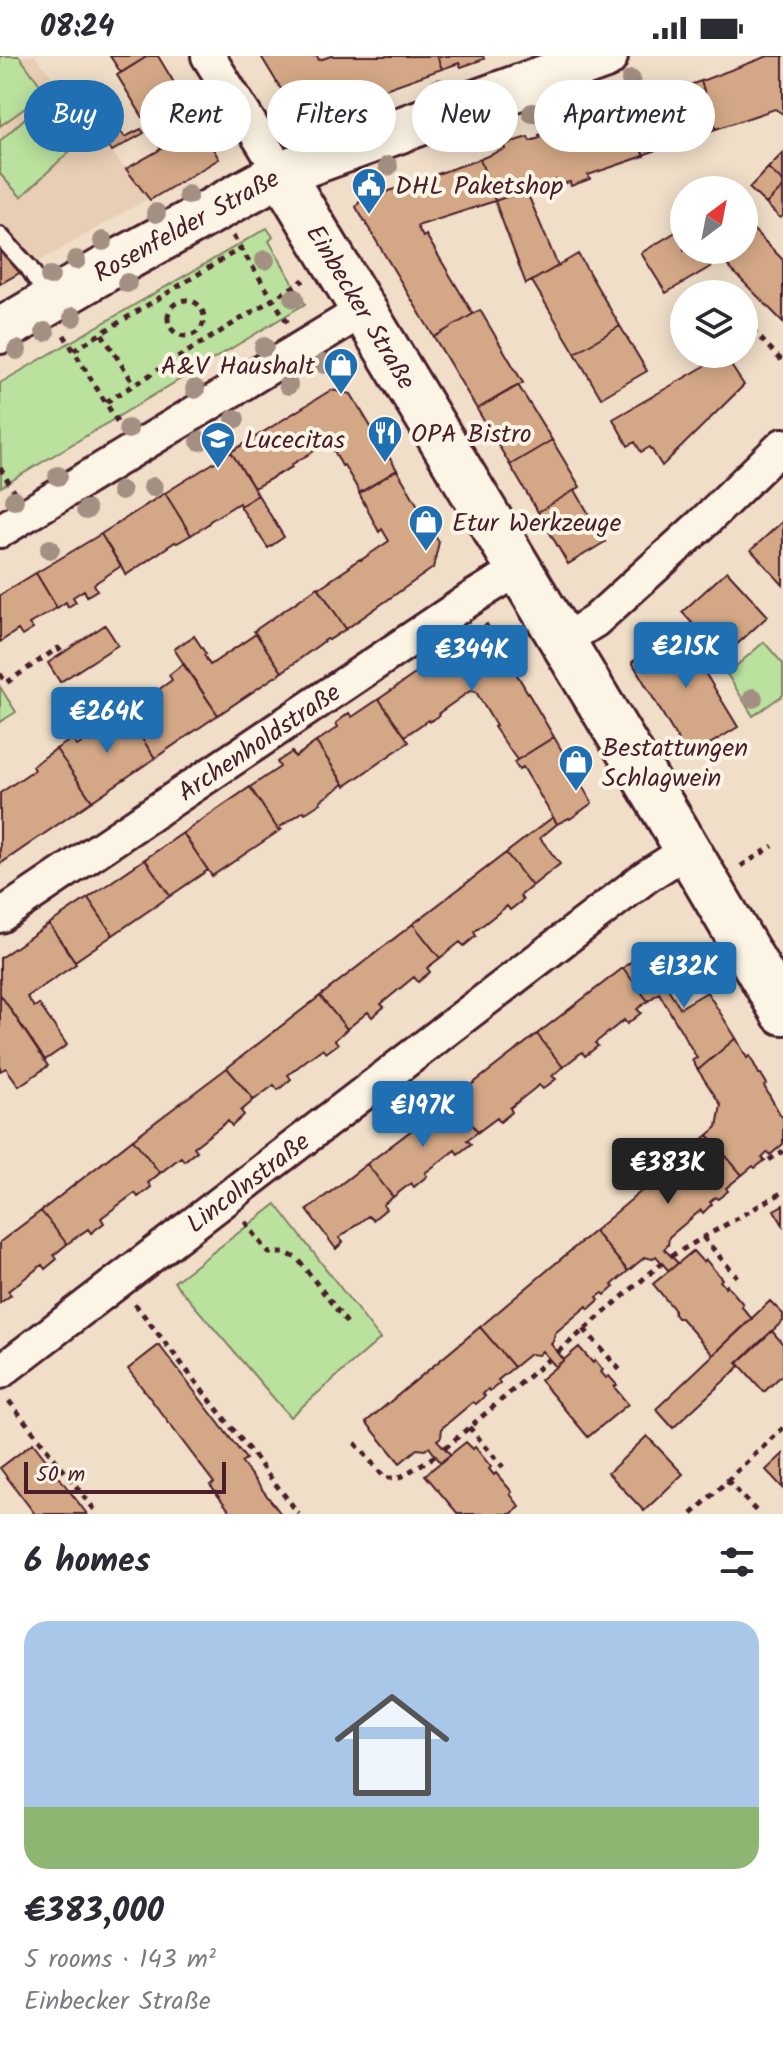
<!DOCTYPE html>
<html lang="en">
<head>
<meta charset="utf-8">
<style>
  :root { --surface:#fff; --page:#f7f7f7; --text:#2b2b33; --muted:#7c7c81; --accent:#1f6fb2 }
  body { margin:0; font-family:Kalam,sans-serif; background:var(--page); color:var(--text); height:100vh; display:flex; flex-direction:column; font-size:30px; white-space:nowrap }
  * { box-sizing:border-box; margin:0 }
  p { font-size:26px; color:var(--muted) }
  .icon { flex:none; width:44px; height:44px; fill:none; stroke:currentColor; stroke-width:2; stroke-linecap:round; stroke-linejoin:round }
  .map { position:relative; height:1458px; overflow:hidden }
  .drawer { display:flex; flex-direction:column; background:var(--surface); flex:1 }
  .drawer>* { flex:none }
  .banner { position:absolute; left:24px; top:24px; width:736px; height:72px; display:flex; gap:16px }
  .needle { width:52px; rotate:32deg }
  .buttons { position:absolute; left:670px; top:120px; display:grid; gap:16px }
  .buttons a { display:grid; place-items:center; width:88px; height:88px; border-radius:50%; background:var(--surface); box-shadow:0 4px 20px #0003; font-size:40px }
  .scale { position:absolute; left:24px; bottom:20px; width:202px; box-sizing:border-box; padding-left:8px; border:4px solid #4a1f2b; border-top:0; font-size:22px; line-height:28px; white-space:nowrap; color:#4a1f2b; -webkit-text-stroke:6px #fcf5e5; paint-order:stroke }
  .price { position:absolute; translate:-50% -68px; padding:0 18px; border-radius:8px; background:var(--accent); color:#fff; font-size:26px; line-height:52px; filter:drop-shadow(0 2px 4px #0008) }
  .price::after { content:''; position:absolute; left:50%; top:48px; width:24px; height:18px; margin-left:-12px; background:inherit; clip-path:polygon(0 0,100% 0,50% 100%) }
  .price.active { background:#222; color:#fff }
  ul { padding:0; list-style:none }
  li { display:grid; align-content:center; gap:16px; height:424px; padding:0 24px }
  li span { display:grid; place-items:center; height:248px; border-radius:24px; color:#555 }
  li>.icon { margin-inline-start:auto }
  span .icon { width:144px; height:144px; fill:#fffc; stroke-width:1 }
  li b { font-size:34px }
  h2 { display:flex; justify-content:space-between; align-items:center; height:96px; padding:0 24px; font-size:34px }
  .pill { padding:0 28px; border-radius:36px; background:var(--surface); box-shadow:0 4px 20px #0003; font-size:28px; line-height:72px }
  .pill.active { background:var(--accent); color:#fff }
  .status { display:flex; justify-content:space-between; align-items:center; height:56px; padding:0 40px; background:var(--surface); direction:ltr }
  .status svg { height:22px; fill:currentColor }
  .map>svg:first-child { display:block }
</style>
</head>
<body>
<div class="status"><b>08:24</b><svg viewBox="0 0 49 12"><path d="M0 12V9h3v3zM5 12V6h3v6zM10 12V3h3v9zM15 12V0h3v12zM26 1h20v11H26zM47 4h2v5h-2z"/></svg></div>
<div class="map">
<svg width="783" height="1458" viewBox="0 0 783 1458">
  <rect width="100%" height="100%" fill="#f0dec8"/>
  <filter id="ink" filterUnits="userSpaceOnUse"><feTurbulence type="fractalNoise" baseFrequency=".0125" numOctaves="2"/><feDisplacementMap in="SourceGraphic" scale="16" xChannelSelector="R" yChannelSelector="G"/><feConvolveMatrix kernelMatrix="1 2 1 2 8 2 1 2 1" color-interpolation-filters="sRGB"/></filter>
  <g filter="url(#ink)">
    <path fill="#e8ceb4" d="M0,0h35l114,142 -128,74 -21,-23z"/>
    <path fill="#bae29e" stroke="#828064" stroke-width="2" d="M0,0h19l27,37 -46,33z
      M49,40l37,40 -65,61 -21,-23v-33z
      M267,172l6,9 -4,4 36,63 -304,183 -1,-104z
      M764,586l19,22v31l-30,21 -26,-42z
      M0,631l16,25 -16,10z
      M276,1148l104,135 -90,78 -116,-135z"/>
    <path fill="#d4a886" stroke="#4a1f2b" stroke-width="2" d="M110,0h38l-27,17z
      M148,0h10l30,50 -38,23 -33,-54z
      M261,0h56l2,4 12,-4h106l5,13 -139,49 -7,-4z
      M437,0h46l1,3 -23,8 -2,-4 -17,6z
      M768,0h15v58l-8,-5 -59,20 -15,-48z
      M701,25l15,48 -73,26 -15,-48z
      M89,36l36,45 16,-8 3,4 -32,18 -40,-49z
      M188,50l31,53 -69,41 -24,-31 35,-20 -11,-20z
      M628,51l16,49 -56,19 2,4 -19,7 -1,-4 -12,3 -2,-5 -61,21 -15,-42 25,-10 -1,-4 14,-5 10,-3 2,4 10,-3 -1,-3 25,-8 1,2 9,-3 -1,-5 25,-8 1,4z
      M783,97v29l-15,-14z
      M480,103l15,42 -78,25 6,11 3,-2 47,79 -39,23 -78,-130 4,-6z
      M768,112l15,14v5l-17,17 -17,-16z
      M783,131v29l-3,2 -14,-14z
      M526,134l32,76 -32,18 -31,-83z
      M744,164l39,40v62l-61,-62 -56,33 -25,-40 43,-26v23h60z
      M0,193l21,23 -21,12z
      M578,198l42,72 -45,27 -43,-72z
      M480,254l43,73 -46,26 -43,-72z
      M620,270l27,45 -46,27 -26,-45z
      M724,299l20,30 -82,81 -12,-19 -9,5 -6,-10 -7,4 -15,-27z
      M518,329l34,55 -42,25 -33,-56z
      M331,334l20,4 46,76 -37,23 -16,-28 -2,1 -15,-29 -11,7 3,4 -28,17 1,2 -38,21 -23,-36z
      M552,384l28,47 -42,25 -28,-47z
      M231,396l27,43 -18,11 -1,-3 -29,18 -2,3 -17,11 -26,-42z
      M397,414l42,72 -6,26 -87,61 -27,-41 31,-21 -1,-1 11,-7 1,1 28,-19 -7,-12 -3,3 -20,-39z
      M575,434l30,52 -37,22 -30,-52z
      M165,437l26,42 -14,8 -2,-1 -49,33 -25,-41z
      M258,439l26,42 -16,11 -28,-42z
      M783,465v64l-32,-35z
      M101,478l20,32 -27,18 3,6 -10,6 -3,-6 -11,7 3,5 -8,5 -2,-5 -9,6 -21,-35z
      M727,515l41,45 -45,41 -41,-45z
      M36,517l21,35 -28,16 4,5 -11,7 -4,-6 -18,12v-47z
      M318,531l28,42 -17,11 -2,-1 -45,33 -28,-41z
      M692,567l24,26 -17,14 39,64 -50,30 -56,-95z
      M487,568l67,113 -37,23 -23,-33 2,-1 -20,-34 -6,-1 -31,22v3l-10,6 -1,-2 -23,16 -26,-37z
      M105,569l13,20 -58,37 -12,-19z
      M256,578l26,38 -64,43 -44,-66 20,-13 12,18 -2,1 6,10z
      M183,608l35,51 -63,43 -34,-51 15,-10 4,6 32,-23 -3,-5z
      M379,643l30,43 -64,44 -29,-44 22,-15 -2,-4 13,-10 3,4z
      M120,650l35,52 -63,43 -36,-52 16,-10 5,7 34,-23 -6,-8z
      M554,681l38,66 -22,16 -1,-1 -12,6 -34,-57 -4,3 -5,-8z
      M316,686l28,42 -24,17 1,2 -14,9 -2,1 -1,-2 -24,16 1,3 -2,1 -29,-44 30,-20 -3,-5 15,-10 3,5z
      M56,693l36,52 -92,63v-71l34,-23 -2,-4z
      M250,731l29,44 -67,45 -29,-43z
      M553,761l4,7 -17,14 20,26 -28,22 -26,-33z
      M183,777l25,37 -38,26 -25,-37z
      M506,797l26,33 -12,10 3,4 -13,10 -3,-4 -33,26 2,4 -12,10 -4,-4 -20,16 -27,-34z
      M145,803l25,37 -57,39 -25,-37z
      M88,842l25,37 -38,26 -26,-37z
      M49,868l27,40 -49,33 7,10 5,-3 28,41 -22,15 -45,-66v-36z
      M413,868l27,34 -13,10 3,4 -12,10 -4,-5 -33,27 3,3 -12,10 -4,-5 -21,17 -27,-33z
      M648,892l25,33 -6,6 13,21 27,-16 29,46 -38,32 -6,-10 5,-2 -38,-65 -11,8 -25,-33z
      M623,912l25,33 -11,8 4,4 -14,11 -3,-4 -29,23 3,3 -13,10 -3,-4 -19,15 -26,-33z
      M0,938l48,72 -29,20 -13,-18 -6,3z
      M320,940l27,33 -12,11 3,4 -12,9 -4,-4 -14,10 -20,16 3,4 -13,11 -4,-5 -20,15 -27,-32z
      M537,978l26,33 -11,9 4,3 -13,10 -4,-4 -29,23 2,4 -12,10 -3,-4 -19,14 -25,-33z
      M736,982l11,20 3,-2 9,18h2l6,10 -3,2 17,30 2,-1v29l-13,11 -2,-3 -6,6 3,2 -10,8 -2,-2 -11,9 -34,-40 9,-8 4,-22 -23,-35z
      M227,1012l27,32 -13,11 3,4 -12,11 -4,-5 -34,26 3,4 -13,10 -3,-4 -21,16 -27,-34z
      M453,1043l25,33 -11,8 4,4 -13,10 -3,-4 -30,23 2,3 -13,11 -3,-4 -18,14 -26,-33z
      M708,1079l34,40 -16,13 2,3 -10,8 -2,-2 -6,5 2,2 -9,9 -2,-3 -32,27 -1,8 -4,4 14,14 -9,8 -13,-15 -4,3 -7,-2 -17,14 -34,-40z
      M133,1083l27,34 -12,10 3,4 -13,10 -3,-4 -34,25 3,5 -13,10 -3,-4 -21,15 -26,-33z
      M367,1108l26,33 -10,8 3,4 -13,11 -5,-4 -29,22 4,4 -7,7 -29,-39z
      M783,1149v20l-9,-15z
      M41,1155l26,33 -13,11 3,4 -12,10 -3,-4 -34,26 3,4 -11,8v-61z
      M594,1175l34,40 -16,14 2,2 -9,8 -2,-2 -6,4 2,3 -10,9 -2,-3 -32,27 -2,9 -2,2 13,16 -8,7 -14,-16 -4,4 -8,-1 -16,13 -34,-40z
      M693,1195l10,11 3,-2 16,19 -2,2 5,6 2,-2 16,19 -2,2 11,13 -39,36 -32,-37h-4l-3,-4v-5l-21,-25z
      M770,1245l13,13v7l-46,42 3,3 -67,62 -17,-19z
      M480,1271l34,40 -16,13 2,3 -10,8 -2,-2 -5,5 2,2 -9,8 -3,-2 -31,26 -1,9 -4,3 14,15 -10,8 -12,-16 -4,3 -8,-1 -17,14 -34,-41z
      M772,1275l11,13v30l-19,18 -26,-29z
      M159,1289l87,114 -5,3 40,52h-49l-22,-29 4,-2 -86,-114z
      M579,1291l14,16 2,-3 8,10 -2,2 5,6 3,-2 8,9 -3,2 14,17 -40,33 -48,-57z
      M647,1380l36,38 -39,37 -36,-38z
      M466,1386l7,7 2,-2 16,20 -2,2 5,6 2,-2 16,19 -2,2 10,13 -9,7h-53l-33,-39z
      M33,1387l54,71h-52l-35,-46z
      M783,1398v34l-17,-18z"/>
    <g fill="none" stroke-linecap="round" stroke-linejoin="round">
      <defs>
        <path id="lane" d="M0,180l29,32 22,33"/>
        <g id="street">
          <path d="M208,0l73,117"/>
          <path d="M0,475l362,-220"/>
          <path d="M563,585l32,-20 108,-98 80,-78"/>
          <path id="s1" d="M0,860l472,-318 47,-29"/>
          <path id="s2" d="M0,1316l647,-496 41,-26"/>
        </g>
        <g id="secondary">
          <path id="s3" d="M281,117l385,640 117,199"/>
          <path id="s4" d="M0,275l104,-61 177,-97 324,-117"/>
        </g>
      </defs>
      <use href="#lane" stroke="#4a1f2b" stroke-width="22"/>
      <use href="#street" stroke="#4a1f2b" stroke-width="38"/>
      <use href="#secondary" stroke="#4a1f2b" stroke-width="50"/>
      <path stroke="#4a1f2b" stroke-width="5" stroke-dasharray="6 6" stroke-linecap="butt" d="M233,180l55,87
        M168 262a18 18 0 1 1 36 0a18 18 0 1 1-36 0Z
        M744,265l39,41
        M102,278l32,50
        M64,279l56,91
        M74,294l167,-102
        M106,346l198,-122
        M0,412l14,23
        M0,618l6,9 52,-35 4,5
        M741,810l32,-20
        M769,1104l14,-9
        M245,1166l24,31h17l12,6 52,68
        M703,1181l34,40
        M671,1200l112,-64
        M135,1248l164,210
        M584,1273l36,41
        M558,1296l104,-89
        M9,1345l89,113
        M469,1371l34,40
        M355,1387l30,35h14l36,-22
        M445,1392l104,-89
        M727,1424l32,34
        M692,1458l91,-86"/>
      <use href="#lane" stroke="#fcf5e5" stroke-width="16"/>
      <use href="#street" stroke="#fcf5e5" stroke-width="32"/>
      <use href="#secondary" stroke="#fcf5e5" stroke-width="44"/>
    </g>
    <g fill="#a49082">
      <circle cx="631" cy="24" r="10"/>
      <circle cx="439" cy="32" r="10"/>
      <circle cx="582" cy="41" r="10"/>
      <circle cx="368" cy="56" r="10"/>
      <circle cx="532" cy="57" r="10"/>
      <circle cx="327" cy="71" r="10"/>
      <circle cx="479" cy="77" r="10"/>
      <circle cx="388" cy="110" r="10"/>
      <circle cx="188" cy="139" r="10"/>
      <circle cx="156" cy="157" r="10"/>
      <circle cx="103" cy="185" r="10"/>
      <circle cx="76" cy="204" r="10"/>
      <circle cx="265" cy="204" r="10"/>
      <circle cx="50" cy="220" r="10"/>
      <circle cx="127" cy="227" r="10"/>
      <circle cx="294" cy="242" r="10"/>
      <circle cx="73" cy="261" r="10"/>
      <circle cx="45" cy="276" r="10"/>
      <circle cx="264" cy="291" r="10"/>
      <circle cx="17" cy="294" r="10"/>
      <circle cx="324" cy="308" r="10"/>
      <circle cx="288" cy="329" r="10"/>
      <circle cx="195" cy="333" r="10"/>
      <circle cx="235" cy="363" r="10"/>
      <circle cx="128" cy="373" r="10"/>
      <circle cx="200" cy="385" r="10"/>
      <circle cx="58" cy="420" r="10"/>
      <circle cx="153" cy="431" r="10"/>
      <circle cx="121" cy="435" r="10"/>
      <circle cx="14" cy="444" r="10"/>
      <circle cx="86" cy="454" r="10"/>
      <circle cx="50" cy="493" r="10"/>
      <circle cx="753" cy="642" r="10"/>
    </g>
  </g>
  <defs>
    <symbol id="civic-pin" viewBox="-11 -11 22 30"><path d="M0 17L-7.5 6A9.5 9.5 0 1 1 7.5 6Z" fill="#1f6fb2" stroke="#fcf5e5"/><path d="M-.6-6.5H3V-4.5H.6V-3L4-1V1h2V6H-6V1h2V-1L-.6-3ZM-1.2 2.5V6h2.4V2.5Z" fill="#fff"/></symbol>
    <symbol id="shop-pin" viewBox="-11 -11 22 30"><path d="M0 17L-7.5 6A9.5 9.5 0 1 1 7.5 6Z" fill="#1f6fb2" stroke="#fcf5e5"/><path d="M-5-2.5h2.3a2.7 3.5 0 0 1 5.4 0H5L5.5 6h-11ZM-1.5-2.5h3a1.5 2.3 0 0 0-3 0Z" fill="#fff"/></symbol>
    <symbol id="restaurant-pin" viewBox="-11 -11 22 30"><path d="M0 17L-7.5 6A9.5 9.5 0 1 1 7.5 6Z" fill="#1f6fb2" stroke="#fcf5e5"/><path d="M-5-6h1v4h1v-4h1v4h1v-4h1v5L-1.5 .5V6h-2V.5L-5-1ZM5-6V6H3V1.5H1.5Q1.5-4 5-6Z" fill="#fff"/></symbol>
    <symbol id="school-pin" viewBox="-11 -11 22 30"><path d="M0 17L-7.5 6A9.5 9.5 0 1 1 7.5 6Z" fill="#1f6fb2" stroke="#fcf5e5"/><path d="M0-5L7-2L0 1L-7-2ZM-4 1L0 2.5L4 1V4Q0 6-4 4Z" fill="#fff"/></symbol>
  </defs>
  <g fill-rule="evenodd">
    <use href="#civic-pin" x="349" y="109" width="40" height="54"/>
    <use href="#shop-pin" x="321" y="289" width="40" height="54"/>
    <use href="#restaurant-pin" x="365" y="357" width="40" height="54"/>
    <use href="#school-pin" x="198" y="363" width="40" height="54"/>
    <use href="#shop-pin" x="406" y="446" width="40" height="54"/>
    <use href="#shop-pin" x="556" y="686" width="40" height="54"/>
  </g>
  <g text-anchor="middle" stroke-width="8" stroke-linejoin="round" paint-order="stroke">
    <g font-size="26" fill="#4a1f2b" stroke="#fcf5e5" text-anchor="start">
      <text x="395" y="138">DHL Paketshop</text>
      <text x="315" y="318" text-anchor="end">A&amp;V Haushalt</text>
      <text x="411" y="386">OPA Bistro</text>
      <text x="244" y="392">Lucecitas</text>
      <text x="452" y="475">Etur Werkzeuge</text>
      <text x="602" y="700">Bestattungen<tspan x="602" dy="30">Schlagwein</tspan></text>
    </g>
    <g font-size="26" fill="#4a1f2b" stroke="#fcf5e5">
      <text dy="9" stroke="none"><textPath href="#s4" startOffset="214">Rosenfelder Straße</textPath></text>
      <text dy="9" stroke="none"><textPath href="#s3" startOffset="156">Einbecker Straße</textPath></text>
      <text dy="9" stroke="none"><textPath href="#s1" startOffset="312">Archenholdstraße</textPath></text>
      <text dy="9" stroke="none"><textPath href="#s2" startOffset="312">Lincolnstraße</textPath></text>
    </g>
  </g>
</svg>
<div class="buttons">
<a><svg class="needle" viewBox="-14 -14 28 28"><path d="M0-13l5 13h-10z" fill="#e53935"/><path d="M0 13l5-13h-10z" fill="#7c7c81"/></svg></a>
<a><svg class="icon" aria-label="layers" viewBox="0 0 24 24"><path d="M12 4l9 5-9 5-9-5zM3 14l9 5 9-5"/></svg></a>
</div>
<div class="scale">50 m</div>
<b class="price" style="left:686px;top:634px">€215K</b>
<b class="price" style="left:472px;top:637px">€344K</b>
<b class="price" style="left:107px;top:699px">€264K</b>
<b class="price" style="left:684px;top:954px">€132K</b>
<b class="price" style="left:423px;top:1093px">€197K</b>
<b class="price active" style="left:668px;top:1150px">€383K</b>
<div class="banner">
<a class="pill active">Buy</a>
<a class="pill">Rent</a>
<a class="pill">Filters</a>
<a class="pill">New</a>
<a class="pill">Apartment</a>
</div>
</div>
<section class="drawer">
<h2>6 homes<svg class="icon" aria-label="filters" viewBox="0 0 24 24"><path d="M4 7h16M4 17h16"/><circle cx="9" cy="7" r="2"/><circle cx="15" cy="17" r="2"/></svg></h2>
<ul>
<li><span style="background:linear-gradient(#a9c7e8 75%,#8fb573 0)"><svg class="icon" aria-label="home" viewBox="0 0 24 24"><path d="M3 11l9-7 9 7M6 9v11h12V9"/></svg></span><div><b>€383,000</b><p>5 rooms · 143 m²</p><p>Einbecker Straße</p></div></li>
</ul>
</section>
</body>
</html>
